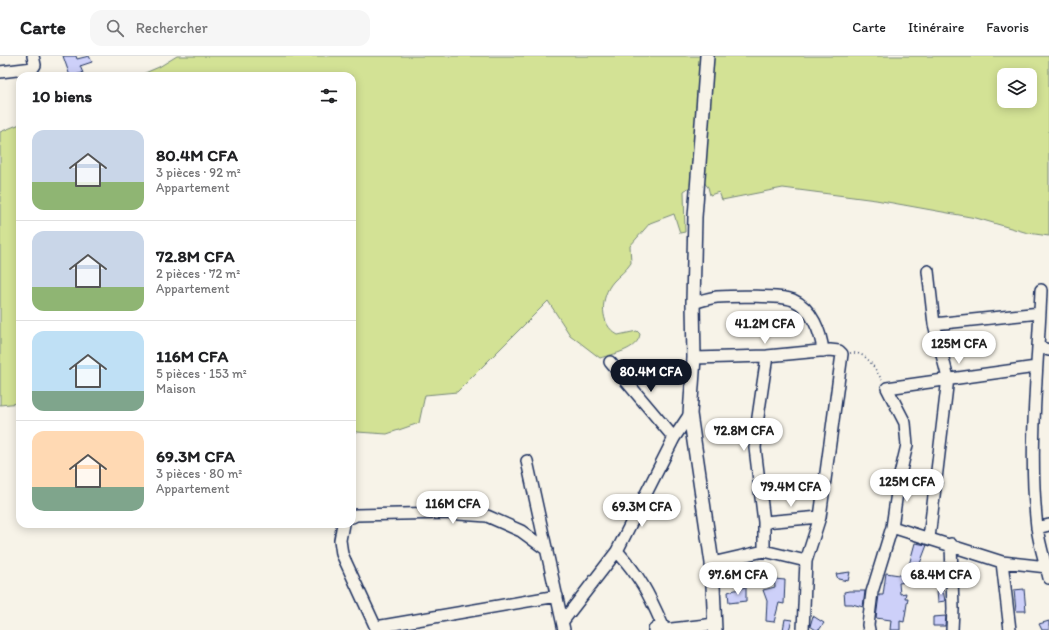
<!DOCTYPE html>
<html lang="fr">
<head>
<meta charset="utf-8">
<style>
  :root { --surface:#fff; --page:#f6f6f6; --text:#202124; --muted:#757577; --line:#e0e0e0; --accent:#111827 }
  body { margin:0; font-family:Itim,sans-serif; background:var(--page); color:var(--text); height:100vh; display:flex; flex-direction:column; font-size:15px; white-space:nowrap }
  * { box-sizing:border-box; margin:0 }
  p { font-size:13px; color:var(--muted) }
  .icon { flex:none; width:22px; height:22px; fill:none; stroke:currentColor; stroke-width:2; stroke-linecap:round; stroke-linejoin:round }
  .map { position:relative; flex:1; overflow:hidden }
  .drawer { position:absolute; left:16px; top:16px; width:340px; height:456px; display:flex; flex-direction:column; background:var(--surface); border-radius:12px; box-shadow:0 2px 10px #0003 }
  .drawer>* { flex:none }
  .buttons { position:absolute; left:997px; top:12px; display:grid; gap:8px }
  .buttons a { display:grid; place-items:center; width:40px; height:40px; border-radius:8px; background:var(--surface); box-shadow:0 2px 10px #0003; font-size:20px }
  .price { position:absolute; translate:-50% -34px; padding:0 9px; border-radius:14px; background:#fff; color:#222; font-size:13px; line-height:26px; filter:drop-shadow(0 1px 2px #0008) }
  .price::after { content:''; position:absolute; left:50%; top:24px; width:12px; height:9px; margin-left:-6px; background:inherit; clip-path:polygon(0 0,100% 0,50% 100%) }
  .price.selected { background:var(--accent); color:#fff }
  ul { padding:0; list-style:none }
  li { display:flex; align-items:center; gap:12px; height:100px; padding:0 16px }
  li+li { border-top:1px solid var(--line) }
  li span { display:grid; place-items:center; flex:none; width:112px; height:80px; border-radius:12px; color:#555 }
  li>.icon { margin-inline-start:auto }
  span .icon { width:48px; height:48px; fill:#fffc; stroke-width:1 }
  li b { font-size:17px }
  h2 { display:flex; justify-content:space-between; align-items:center; height:48px; padding:0 16px; font-size:17px }
  header { display:flex; align-items:center; gap:24px; box-sizing:border-box; height:56px; padding:0 20px; background:var(--surface); border-bottom:1px solid var(--line) }
  header strong { font-size:19px }
  nav { display:flex; gap:22px; margin-inline-start:auto; font-size:14px }
  .search { width:280px; height:36px; background:var(--page); display:flex; align-items:center; gap:10px; box-sizing:border-box; padding:0 14px; border-radius:12px; color:var(--muted); font-size:15px }
  .map>svg:first-child { display:block }
</style>
</head>
<body>
<header>
<strong>Carte</strong>
<div class="search"><svg class="icon" aria-label="search" viewBox="0 0 24 24"><circle cx="10" cy="10" r="6"/><path d="M15 15l6 6"/></svg>Rechercher</div>
<nav><a>Carte</a><a>Itinéraire</a><a>Favoris</a></nav>
</header>
<div class="map">
<svg width="1049" height="574" viewBox="0 0 1049 574">
  <rect width="100%" height="100%" fill="#f7f3e8"/>
  <filter id="ink" filterUnits="userSpaceOnUse"><feTurbulence type="fractalNoise" baseFrequency=".025" numOctaves="2"/><feDisplacementMap in="SourceGraphic" scale="8" xChannelSelector="R" yChannelSelector="G"/><feConvolveMatrix kernelMatrix="1 2 1 2 8 2 1 2 1" color-interpolation-filters="sRGB"/></filter>
  <g filter="url(#ink)">
    <path fill="#d3e295" stroke="#77887a" fill-rule="evenodd" d="M177,0h872v180l-21,-3 -52,-15 -100,-18 -93,-12 -61,12 -3,-8 -9,3 -2,-8 -7,-8 -17,12 1,41 -5,1 -6,-19 -24,9 -20,23 1,17c-5,8 -12,12 -18,19 -13,15 -14,43 5,53l19,-4 3,3c-2,16 -27,20 -40,24l-30,-23 -22,-34 -91,91 -32,3 -6,28 -32,11 -30,-2 -5,-1v-355h-214l21,-9zM1004,19h26v26h-26z
      M20,68v279l-20,2v-273z"/>
    <path fill="#cdd0f9" stroke="#1b2f5e" d="M63,0h13l1,3 12,-3 3,6 -12,4 3,7 -13,3z
      M915,487l12,2 -8,21 21,1 1,11 -34,2v2l-8,1 1,11 6,-1 -1,5h3l-4,24 -4,-1v9h-10l1,-10 -15,-2 3,-23h4l3,-22 20,3z
      M850,516l-2,9 -10,-2 -2,-5z
      M774,523l11,1 -1,24 -5,-1 -5,19 -8,-1 1,-20 -4,-11 12,-3z
      M746,531v14l-17,2 -1,-11z
      M1024,533l2,22h-10l-2,-21z
      M943,534l2,11 -7,1 -1,-11z
      M849,535h16l-2,16 -11,-3h-7l-1,-12z
      M813,560l11,7 -5,7h-3l-6,-4z
      M946,560l-1,10h-12v-9z
      M785,563l7,1 -3,10h-6z
      M1049,565v9h-7l-3,-6z"/>
    <g fill="none" stroke-linecap="round" stroke-linejoin="round">
      <defs>
        <path id="minor" d="M0,16l33,-4 2,-3 -2,-9
          M928,215l6,53 14,54 -19,160
          M1041,234c-3,79 -13,158 -4,237 2,17 8,34 12,51
          M693,247c7,-2 16,-5 24,-6 14,-1 64,-2 76,3 19,8 28,33 30,51
          M934,268l106,-11
          M1038,291l11,3
          M694,302l73,-2 63,-6 9,1 3,3 -22,163 -14,44 -3,69
          M610,306l64,76
          M527,405l37,169
          M352,461l4,-2 89,-2 42,3 34,15 26,19
          M764,466l56,-5
          M343,468l-3,16 2,14 35,76
          M892,471l110,35 45,5 2,3
          M1037,472l12,-3
          M951,488l2,65 -1,21
          M617,495c23,26 31,41 45,73l-8,6
          M764,495v-29l-9,-74 3,-31 9,-61
          M1002,506l8,68
          M712,507l52,-12 42,10
          M563,565l54,-70 57,-113 16,-24
          M376,571l181,-31
          M663,574l52,-6
          M869,574l-1,-5 4,-33 20,-65 7,-48 8,-34 -2,-22 -18,-35 149,-21"/>
        <path id="major" d="M707,0l-12,161 -2,86 1,55 -4,56 22,149 3,67"/>
      </defs>
      <use href="#minor" stroke="#1b2f5e" stroke-width="14"/>
      <use href="#major" stroke="#1b2f5e" stroke-width="16"/>
      <path stroke="#1b2f5e" stroke-width="1.5" stroke-dasharray="1 3" stroke-linecap="butt" d="M850,297c17,-2 24,15 32,27"/>
      <use href="#minor" stroke="#f7f3e8" stroke-width="11"/>
      <use href="#major" stroke="#f7f3e8" stroke-width="13"/>
    </g>
  </g>
</svg>
<div class="buttons">
<a><svg class="icon" aria-label="layers" viewBox="0 0 24 24"><path d="M12 4l9 5-9 5-9-5zM3 14l9 5 9-5"/></svg></a>
</div>
<b class="price" style="left:765px;top:289px">41.2M CFA</b>
<b class="price" style="left:959px;top:309px">125M CFA</b>
<b class="price selected" style="left:651px;top:337px">80.4M CFA</b>
<b class="price" style="left:744px;top:396px">72.8M CFA</b>
<b class="price" style="left:907px;top:447px">125M CFA</b>
<b class="price" style="left:791px;top:452px">79.4M CFA</b>
<b class="price" style="left:453px;top:469px">116M CFA</b>
<b class="price" style="left:642px;top:472px">69.3M CFA</b>
<b class="price" style="left:738px;top:540px">97.6M CFA</b>
<b class="price" style="left:941px;top:540px">68.4M CFA</b>
<section class="drawer">
<h2>10 biens<svg class="icon" aria-label="filters" viewBox="0 0 24 24"><path d="M4 7h16M4 17h16"/><circle cx="9" cy="7" r="2"/><circle cx="15" cy="17" r="2"/></svg></h2>
<ul>
<li><span style="background:linear-gradient(#c9d6e8 65%,#8fb573 0)"><svg class="icon" aria-label="home" viewBox="0 0 24 24"><path d="M3 11l9-7 9 7M6 9v11h12V9"/></svg></span><div><b>80.4M CFA</b><p>3 pièces · 92 m²</p><p>Appartement</p></div></li>
<li><span style="background:linear-gradient(#c9d6e8 70%,#8fb573 0)"><svg class="icon" aria-label="home" viewBox="0 0 24 24"><path d="M3 11l9-7 9 7M6 9v11h12V9"/></svg></span><div><b>72.8M CFA</b><p>2 pièces · 72 m²</p><p>Appartement</p></div></li>
<li><span style="background:linear-gradient(#bfe0f5 75%,#7fa58c 0)"><svg class="icon" aria-label="home" viewBox="0 0 24 24"><path d="M3 11l9-7 9 7M6 9v11h12V9"/></svg></span><div><b>116M CFA</b><p>5 pièces · 153 m²</p><p>Maison</p></div></li>
<li><span style="background:linear-gradient(#ffd9b3 70%,#7fa58c 0)"><svg class="icon" aria-label="home" viewBox="0 0 24 24"><path d="M3 11l9-7 9 7M6 9v11h12V9"/></svg></span><div><b>69.3M CFA</b><p>3 pièces · 80 m²</p><p>Appartement</p></div></li>
</ul>
</section>
</div>
</body>
</html>
